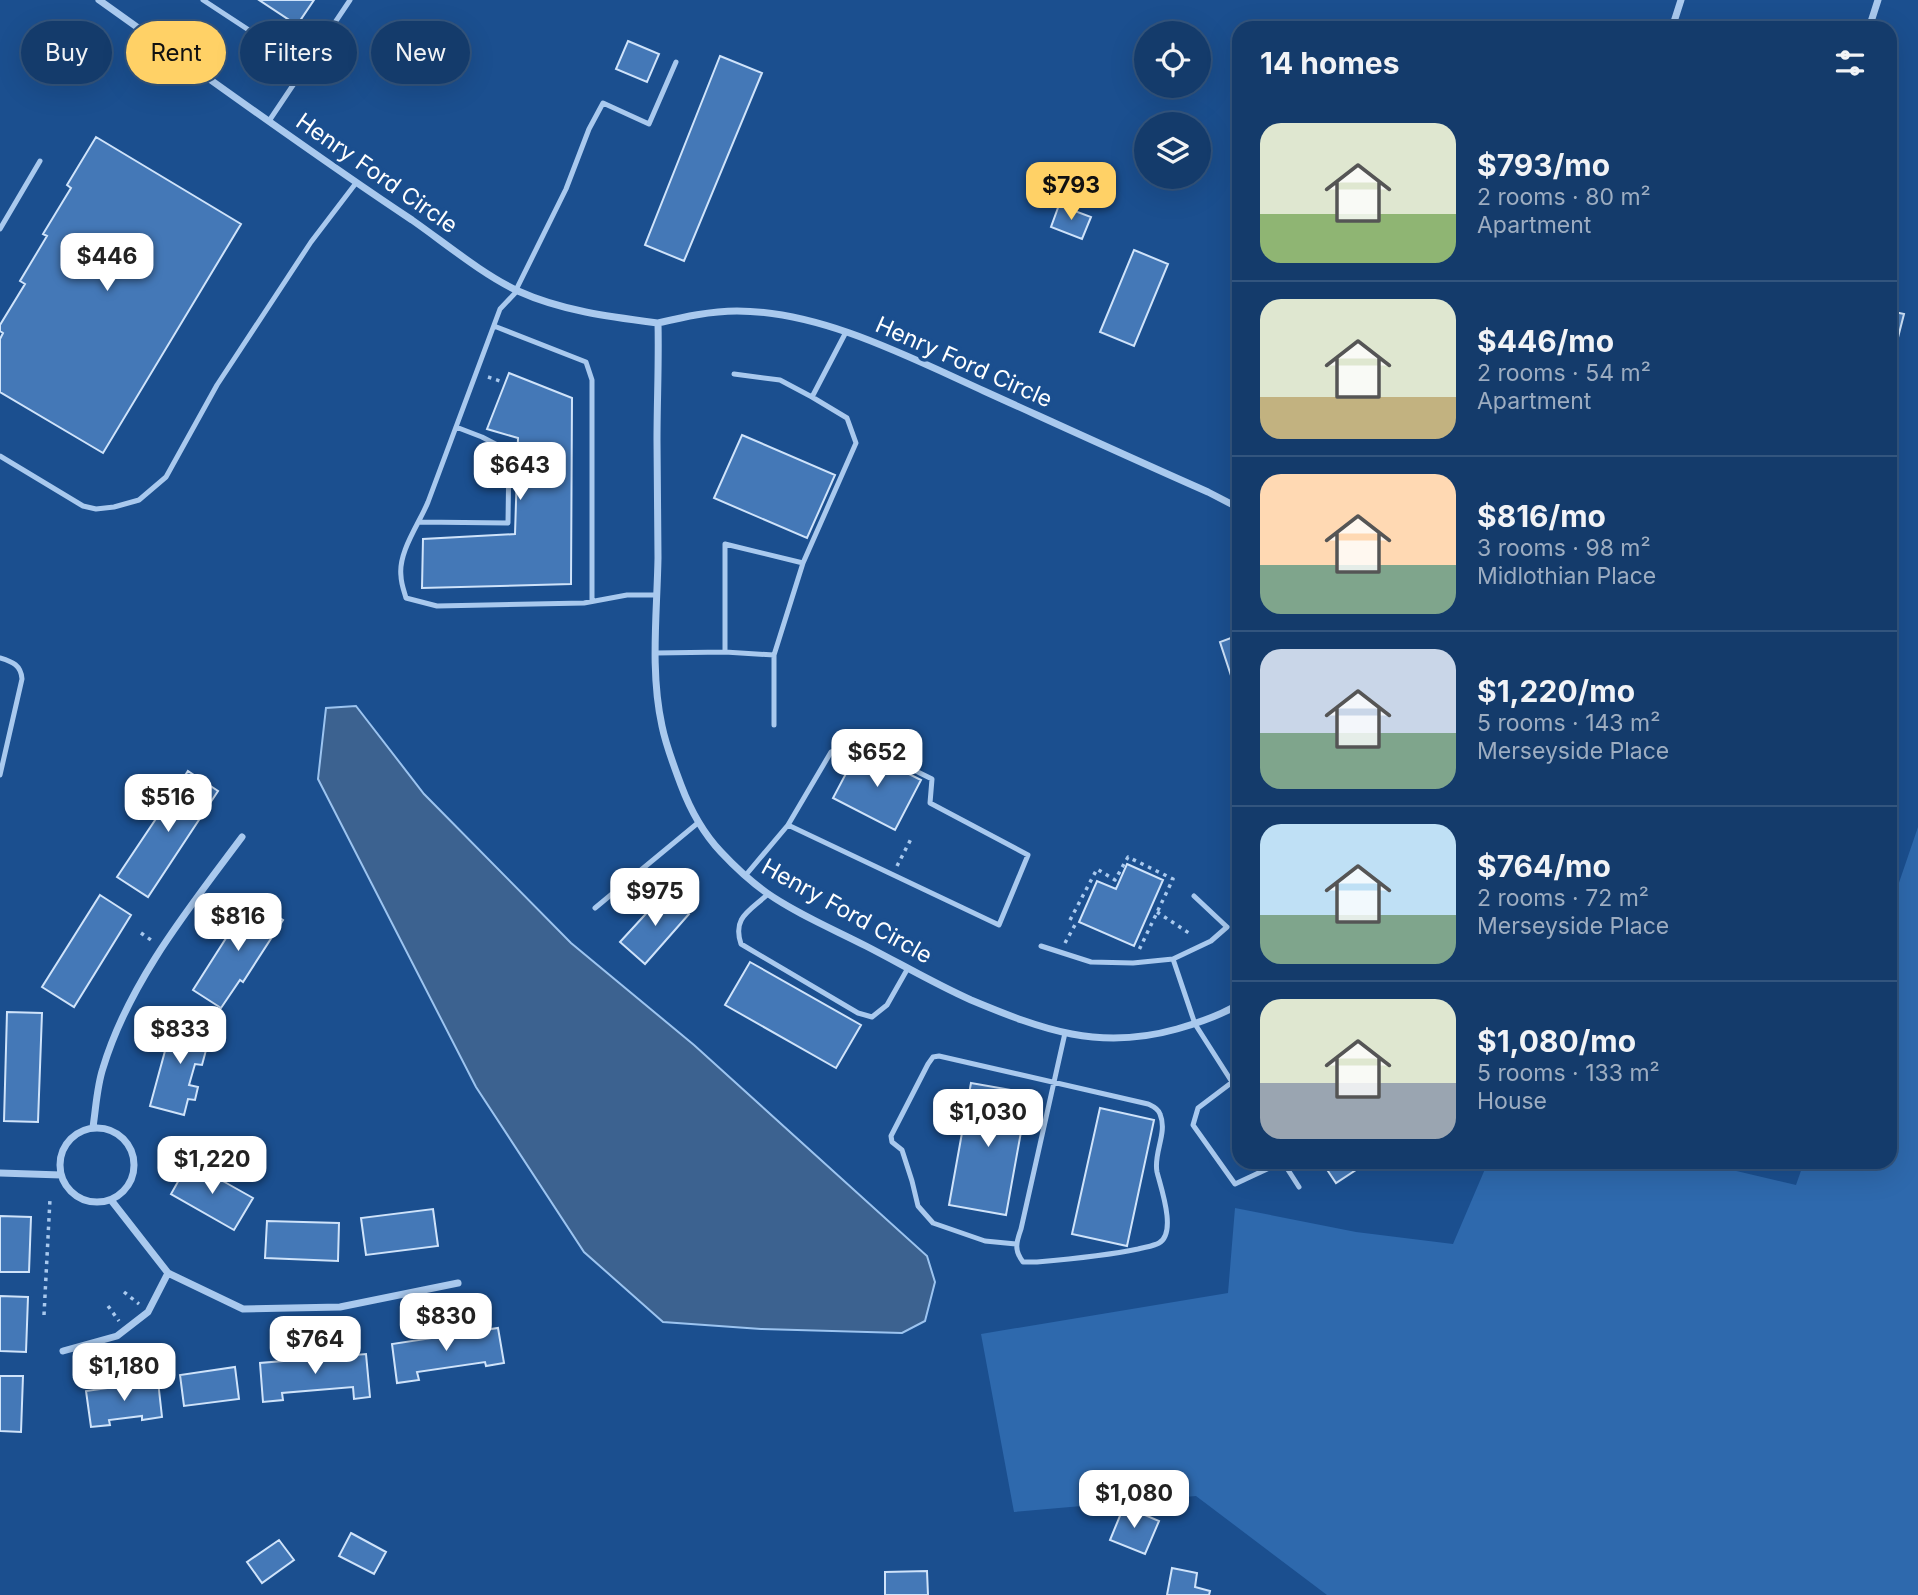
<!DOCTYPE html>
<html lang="en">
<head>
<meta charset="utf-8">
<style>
  :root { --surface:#143b6b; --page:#1d4271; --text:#f1f3f6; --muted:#9dadc1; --line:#33557e; --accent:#ffd166 }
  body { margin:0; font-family:Inter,sans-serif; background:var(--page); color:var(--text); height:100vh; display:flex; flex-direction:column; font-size:26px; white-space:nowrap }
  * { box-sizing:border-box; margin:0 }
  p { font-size:23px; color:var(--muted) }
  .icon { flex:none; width:38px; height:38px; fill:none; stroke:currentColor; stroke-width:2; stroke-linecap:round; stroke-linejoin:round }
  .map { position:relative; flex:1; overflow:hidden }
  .sheet { position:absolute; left:1232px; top:21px; width:665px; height:1148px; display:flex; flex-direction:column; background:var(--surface); border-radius:21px; box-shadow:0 7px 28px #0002,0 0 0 2px var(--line) }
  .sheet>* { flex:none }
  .banner { position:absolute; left:21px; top:21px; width:665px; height:63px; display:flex; gap:14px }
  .tools { position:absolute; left:1134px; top:21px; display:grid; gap:14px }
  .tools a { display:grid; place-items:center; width:77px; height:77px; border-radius:50%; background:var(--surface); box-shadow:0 7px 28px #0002,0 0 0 2px var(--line); font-size:35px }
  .price { position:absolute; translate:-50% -60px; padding:0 16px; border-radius:14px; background:#fff; color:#222; font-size:23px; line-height:46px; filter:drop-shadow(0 2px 4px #0008) }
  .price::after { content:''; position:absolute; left:50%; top:42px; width:21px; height:16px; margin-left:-10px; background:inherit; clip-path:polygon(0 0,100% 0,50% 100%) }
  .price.active { background:var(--accent); color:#111 }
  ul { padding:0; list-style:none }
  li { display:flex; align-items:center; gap:21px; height:175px; padding:0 28px }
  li+li { border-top:2px solid var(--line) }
  li span { display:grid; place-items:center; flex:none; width:196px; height:140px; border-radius:21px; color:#555 }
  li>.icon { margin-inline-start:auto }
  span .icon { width:84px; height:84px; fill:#fffc; stroke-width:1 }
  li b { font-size:30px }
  h2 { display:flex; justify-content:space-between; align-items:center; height:84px; padding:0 28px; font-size:30px }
  .tag { padding:0 24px; border-radius:32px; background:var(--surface); box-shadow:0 7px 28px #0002,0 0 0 2px var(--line); font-size:24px; line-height:63px }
  .tag.active { background:var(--accent); color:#111 }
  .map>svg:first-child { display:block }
</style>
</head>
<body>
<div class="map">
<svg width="1918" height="1595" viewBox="0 0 1918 1595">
  <rect width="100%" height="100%" fill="#1b4f8f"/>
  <path fill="#2e69ad" d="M1918,827v768h-591l-131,-99 -182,16 -33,-178 247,-41 7,-85 121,24 97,12 35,-82h210l98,23 8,-23h86v-253z"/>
  <path fill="#3c6290" stroke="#9cc4f0" stroke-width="2" d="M356,706l68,88 147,149 123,102 233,211 8,26 -10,39 -23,12 -141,-4 -98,-7 -79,-70 -108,-165 -158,-308 8,-71z"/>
  <path fill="#4478b7" stroke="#cfe3fa" stroke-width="2" d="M259,0h55l-17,25z
    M628,41l31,13 -12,28 -31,-13z
    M720,56l42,17 -78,188 -39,-16z
    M96,137l145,87 -138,229 -103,-61v-53l3,-6 -3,-2v-6l25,-41 -5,-3 27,-45 -4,-2 28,-46 -4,-3z
    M1059,205l32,12 -9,22 -31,-12z
    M1134,250l34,14 -34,82 -34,-14z
    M1890,311l14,3 -13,51h-1z
    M509,373l63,25 -1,186 -149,4 1,-49 92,-5 3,-96 -31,-9z
    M742,435l93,40 -28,63 -93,-40z
    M1239,635v65l-19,-58z
    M859,749l62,31 -26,50 -62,-32z
    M188,771l30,20 -70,106 -31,-20z
    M1127,864l36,16 -29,66 -55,-24 18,-41 19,8z
    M665,893l24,21 -44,50 -25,-22z
    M100,895l31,20 -57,92 -32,-20z
    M251,899l32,21 -40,62 -3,-2 -19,28 -28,-18z
    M750,962l111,63 -25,43 -111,-63z
    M7,1012l35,1 -4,109 -34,-1z
    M174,1018l38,10 -10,37 -7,-1 -6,21 9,2 -3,13 -7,-1 -4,16 -34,-9z
    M971,1083l57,10 -22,122 -57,-10z
    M1100,1108l54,12 -27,126 -55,-12z
    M189,1162l64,36 -19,32 -63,-36z
    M1322,1162h46l-32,21z
    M433,1209l5,37 -72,9 -5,-37z
    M0,1216l31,1 -2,55h-29z
    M267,1221l72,2 -1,38 -73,-3z
    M0,1296l28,1 -2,55 -26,-1z
    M498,1328l6,35 -18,3 -1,-4 -68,10 2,8 -22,3 -5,-39z
    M366,1354l4,43 -16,2 -1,-12 -71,6 1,7 -20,2 -3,-39z
    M235,1367l4,32 -55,7 -4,-31z
    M0,1376h23l-2,56 -21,-1z
    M158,1381l4,36 -20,3v-4l-33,4 1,5 -19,2 -5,-36z
    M1124,1506l35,15 -14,33 -35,-14z
    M351,1533l35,19 -12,22 -35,-18z
    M279,1540l15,20 -32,23 -15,-21z
    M1172,1568l25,5 -2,14 15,4 -1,4h-42z
    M927,1571l1,24h-43v-23z"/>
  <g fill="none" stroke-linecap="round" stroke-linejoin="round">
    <path stroke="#a9c9ee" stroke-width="3.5" stroke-dasharray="3.5 5" stroke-linecap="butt" d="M488,377l12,4
      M897,866l15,-29
      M1157,912l35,23
      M1070,920l27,-51 18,11 13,-23 45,22 -34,71
      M141,933l10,7
      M1065,943l11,-20
      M124,1292l15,12
      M108,1306l11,15
      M44,1315l6,-116"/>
    <path stroke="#a9c9ee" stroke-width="5" d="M203,0l102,67
      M269,121l81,-121
      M0,229l40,-68
      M516,290l50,-101 23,-60 14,-26 46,21 27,-62
      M517,291l-17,18 -72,193c-9,22 -30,50 -27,74 0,7 3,15 5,22l31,8 147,-3 43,-8h29
      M494,326l92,36 6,18v221
      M734,374l46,6 32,17
      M0,456l83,50 13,3 18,-2 25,-7 27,-23 51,-92 94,-143 45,-59
      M419,522l89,1 1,-72 -27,-14 -26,-10
      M725,652v-108l78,19
      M656,653l69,-1 49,3
      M0,658c13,4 21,7 22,21l-22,96
      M774,725v-70l29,-92 53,-120 -9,-25 -35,-21 34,-65
      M745,876l43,-51 211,100 29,-70 -98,-52 2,-24 -71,-35 -30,8 -43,73
      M768,894c-18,17 -36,23 -27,50l117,69 14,4 15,-12 21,-37
      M595,908l104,-86
      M1041,946l50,16 42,1 40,-4 38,-18 16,-14 -33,-31
      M1173,959l22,65 44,69
      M1239,1077l-41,31 -5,17 42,59 47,-22
      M1283,1162l16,25
      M1016,1244l-31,-3 -52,-18 -15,-17 -6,-25 -10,-31 -10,-8 -1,-6 37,-72 5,-7 6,-1 209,48c4,2 10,4 12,10 8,19 -7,39 -3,58 4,16 20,61 2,71 -5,3 -14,4 -21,6 -33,7 -67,10 -101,13h-14c-9,-12 -7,-19 -2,-33l44,-196"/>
    <path stroke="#a9c9ee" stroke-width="7" d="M99,0c104,74 207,150 313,220 33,23 70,54 106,71 44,20 93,26 140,32
      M1672,28l9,-28
      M1869,28l9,-28
      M1239,508l-31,-16c-75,-33 -149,-67 -224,-101 -75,-34 -163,-80 -247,-80 -27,0 -53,6 -79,12 1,39 -1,78 -1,117 0,40 1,79 1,118 -1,56 -8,113 4,168 4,20 12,40 19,59 9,24 22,48 40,67 14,15 29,29 46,41 30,21 66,36 99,53 35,18 69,38 105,54 72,30 128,51 206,29 21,-6 43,-13 62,-25
      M93,1127c3,-20 4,-41 10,-59 26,-86 86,-160 139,-231
      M60 1165a37 37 0 1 1 74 0a37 37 0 1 1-74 0Z
      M0,1173l61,2
      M111,1200l57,73 75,36 97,-2 118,-24
      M63,1351l54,-15 31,-24 20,-39"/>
  </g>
  <g text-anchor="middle" stroke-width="7" stroke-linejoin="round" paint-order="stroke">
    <g font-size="23" fill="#fff" stroke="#1b4f8f">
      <text transform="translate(377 173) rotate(35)" y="8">Henry Ford Circle</text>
      <text transform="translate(964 362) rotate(24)" y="8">Henry Ford Circle</text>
      <text transform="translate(847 911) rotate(29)" y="8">Henry Ford Circle</text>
    </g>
  </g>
</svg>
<div class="tools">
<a><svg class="icon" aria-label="locate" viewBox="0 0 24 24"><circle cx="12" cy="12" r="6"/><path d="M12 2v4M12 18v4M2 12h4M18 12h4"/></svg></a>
<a><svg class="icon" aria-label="layers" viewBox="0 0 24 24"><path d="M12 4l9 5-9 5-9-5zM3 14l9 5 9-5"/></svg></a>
</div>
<b class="price active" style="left:1071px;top:222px">$793</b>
<b class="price" style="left:107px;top:293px">$446</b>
<b class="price" style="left:520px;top:502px">$643</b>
<b class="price" style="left:877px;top:789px">$652</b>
<b class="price" style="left:168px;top:834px">$516</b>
<b class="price" style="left:655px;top:928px">$975</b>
<b class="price" style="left:238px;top:953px">$816</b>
<b class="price" style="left:180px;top:1066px">$833</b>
<b class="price" style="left:988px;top:1149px">$1,030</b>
<b class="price" style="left:212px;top:1196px">$1,220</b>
<b class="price" style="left:446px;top:1353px">$830</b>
<b class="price" style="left:315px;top:1376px">$764</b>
<b class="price" style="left:124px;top:1403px">$1,180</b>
<b class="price" style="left:1134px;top:1530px">$1,080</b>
<div class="banner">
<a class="tag">Buy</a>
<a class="tag active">Rent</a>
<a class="tag">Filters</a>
<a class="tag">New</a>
</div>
<section class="sheet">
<h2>14 homes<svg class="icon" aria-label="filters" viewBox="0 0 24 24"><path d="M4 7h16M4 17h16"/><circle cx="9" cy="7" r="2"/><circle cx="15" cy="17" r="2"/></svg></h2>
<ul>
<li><span style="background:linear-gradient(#dfe7d0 65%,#8fb573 0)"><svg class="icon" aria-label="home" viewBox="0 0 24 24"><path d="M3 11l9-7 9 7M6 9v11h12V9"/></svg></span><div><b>$793/mo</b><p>2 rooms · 80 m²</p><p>Apartment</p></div></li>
<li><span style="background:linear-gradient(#dfe7d0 70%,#c2b280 0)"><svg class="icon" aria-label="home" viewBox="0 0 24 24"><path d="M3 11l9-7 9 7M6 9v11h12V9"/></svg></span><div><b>$446/mo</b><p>2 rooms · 54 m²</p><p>Apartment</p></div></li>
<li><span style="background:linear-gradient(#ffd9b3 65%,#7fa58c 0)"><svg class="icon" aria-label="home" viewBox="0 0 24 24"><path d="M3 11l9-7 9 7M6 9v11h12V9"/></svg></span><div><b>$816/mo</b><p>3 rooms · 98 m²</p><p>Midlothian Place</p></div></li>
<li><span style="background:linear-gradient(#c9d6e8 60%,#7fa58c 0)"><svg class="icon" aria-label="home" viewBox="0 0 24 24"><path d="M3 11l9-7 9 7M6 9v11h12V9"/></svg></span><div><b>$1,220/mo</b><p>5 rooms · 143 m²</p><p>Merseyside Place</p></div></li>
<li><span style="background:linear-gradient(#bfe0f5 65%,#7fa58c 0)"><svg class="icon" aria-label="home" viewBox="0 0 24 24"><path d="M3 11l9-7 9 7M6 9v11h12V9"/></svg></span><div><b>$764/mo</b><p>2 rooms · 72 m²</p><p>Merseyside Place</p></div></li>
<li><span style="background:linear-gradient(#dfe7d0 60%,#9aa5b1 0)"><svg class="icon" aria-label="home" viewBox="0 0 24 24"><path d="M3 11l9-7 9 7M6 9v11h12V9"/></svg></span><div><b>$1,080/mo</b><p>5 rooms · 133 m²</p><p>House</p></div></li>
</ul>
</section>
</div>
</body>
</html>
